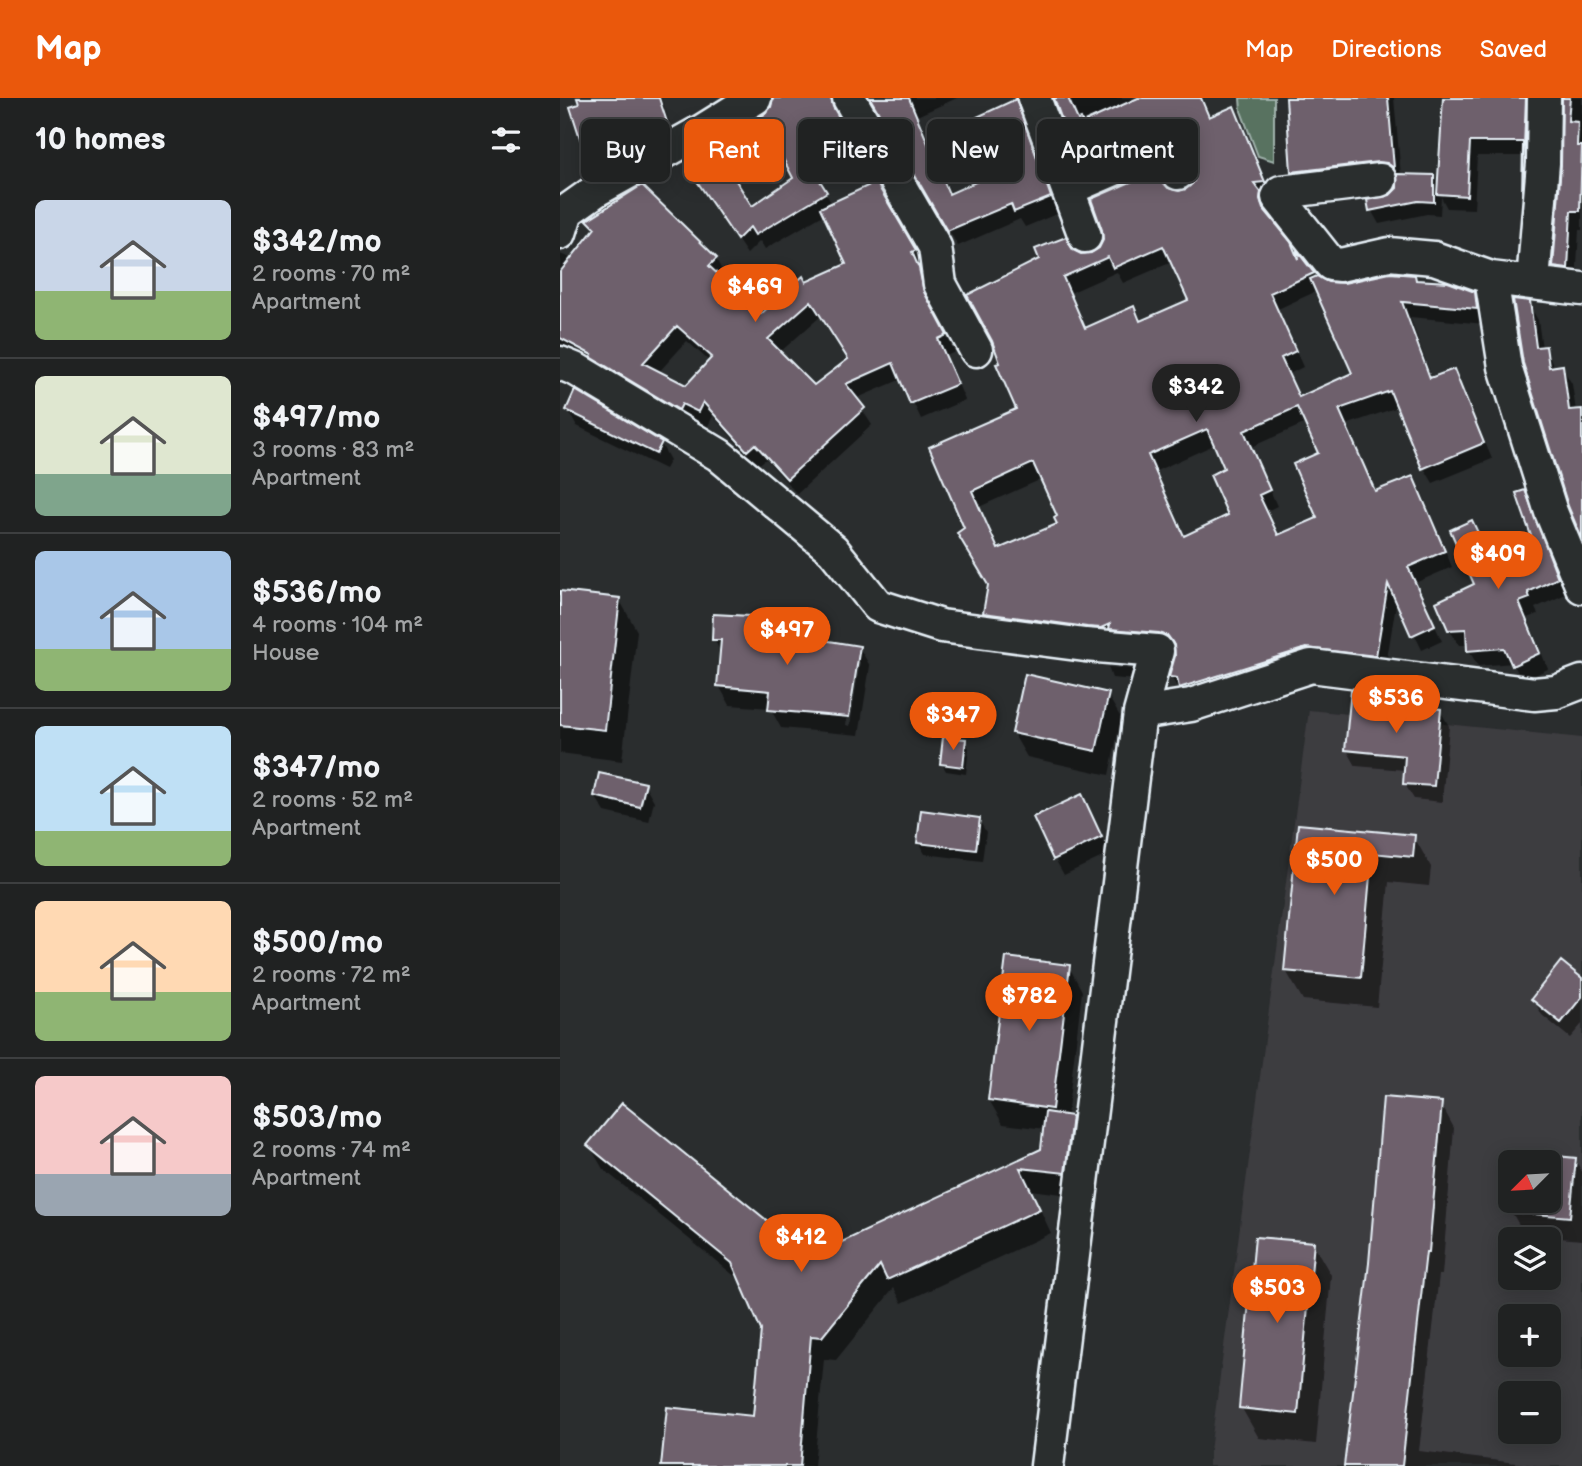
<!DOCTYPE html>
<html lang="en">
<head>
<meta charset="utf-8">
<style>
  :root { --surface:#202222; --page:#282a2a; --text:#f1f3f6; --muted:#a2a4a5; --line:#3d3f40; --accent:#ea580c }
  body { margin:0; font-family:"Balsamiq Sans",sans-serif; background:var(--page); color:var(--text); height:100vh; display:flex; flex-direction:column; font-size:26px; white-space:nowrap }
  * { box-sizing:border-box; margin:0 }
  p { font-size:23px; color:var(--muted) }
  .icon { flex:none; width:38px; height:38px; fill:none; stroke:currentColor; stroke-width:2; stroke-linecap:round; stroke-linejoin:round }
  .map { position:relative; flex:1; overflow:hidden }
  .panel { display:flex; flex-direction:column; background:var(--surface); width:560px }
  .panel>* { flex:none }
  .hud { position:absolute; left:21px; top:21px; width:665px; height:63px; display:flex; gap:14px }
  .needle { width:46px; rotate:246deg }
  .controls { position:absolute; left:938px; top:1052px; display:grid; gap:14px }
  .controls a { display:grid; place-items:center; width:63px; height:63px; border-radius:10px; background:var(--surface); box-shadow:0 4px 18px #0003,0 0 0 2px var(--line); font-size:35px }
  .price { position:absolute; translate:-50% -60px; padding:0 16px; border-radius:24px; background:var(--accent); color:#fff; font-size:23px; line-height:46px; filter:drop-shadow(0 2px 4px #0008) }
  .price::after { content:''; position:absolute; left:50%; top:42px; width:21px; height:16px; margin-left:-10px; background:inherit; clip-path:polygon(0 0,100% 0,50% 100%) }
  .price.current { background:#222; color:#fff }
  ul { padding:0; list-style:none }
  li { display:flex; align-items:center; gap:21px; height:175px; padding:0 35px }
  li+li { border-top:2px solid var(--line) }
  li span { display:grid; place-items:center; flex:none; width:196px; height:140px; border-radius:10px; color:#555 }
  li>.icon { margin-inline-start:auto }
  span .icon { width:84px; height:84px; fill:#fffc; stroke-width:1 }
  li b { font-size:30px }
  h2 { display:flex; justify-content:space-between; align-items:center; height:84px; padding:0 35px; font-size:30px }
  .pill { padding:0 24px; border-radius:10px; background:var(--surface); box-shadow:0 4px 18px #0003,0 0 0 2px var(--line); font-size:24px; line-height:63px }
  .pill.current { background:var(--accent); color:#fff }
  header { display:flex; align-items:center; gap:42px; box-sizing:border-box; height:98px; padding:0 35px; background:var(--accent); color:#fff }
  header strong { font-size:33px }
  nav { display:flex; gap:38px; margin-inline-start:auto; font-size:24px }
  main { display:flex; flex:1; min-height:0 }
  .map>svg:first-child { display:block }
</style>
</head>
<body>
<header>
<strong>Map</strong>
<nav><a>Map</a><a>Directions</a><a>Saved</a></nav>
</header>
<main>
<section class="panel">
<h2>10 homes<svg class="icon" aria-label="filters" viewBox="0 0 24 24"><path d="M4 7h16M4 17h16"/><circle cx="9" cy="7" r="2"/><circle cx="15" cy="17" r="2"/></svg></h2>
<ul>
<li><span style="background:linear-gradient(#c9d6e8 65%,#8fb573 0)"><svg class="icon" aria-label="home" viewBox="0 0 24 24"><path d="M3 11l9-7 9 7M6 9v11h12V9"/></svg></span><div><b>$342/mo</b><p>2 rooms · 70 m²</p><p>Apartment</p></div></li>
<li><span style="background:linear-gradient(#dfe7d0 70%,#7fa58c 0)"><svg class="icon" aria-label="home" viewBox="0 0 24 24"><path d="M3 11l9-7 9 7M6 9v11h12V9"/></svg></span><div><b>$497/mo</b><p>3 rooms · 83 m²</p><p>Apartment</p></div></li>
<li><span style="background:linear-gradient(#a9c7e8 70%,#8fb573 0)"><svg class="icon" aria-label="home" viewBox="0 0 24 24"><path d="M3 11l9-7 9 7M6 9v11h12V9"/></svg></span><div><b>$536/mo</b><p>4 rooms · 104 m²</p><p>House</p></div></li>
<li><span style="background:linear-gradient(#bfe0f5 75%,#8fb573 0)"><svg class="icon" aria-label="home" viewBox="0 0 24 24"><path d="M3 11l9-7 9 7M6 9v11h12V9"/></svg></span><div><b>$347/mo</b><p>2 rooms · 52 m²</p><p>Apartment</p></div></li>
<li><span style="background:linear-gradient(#ffd9b3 65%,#8fb573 0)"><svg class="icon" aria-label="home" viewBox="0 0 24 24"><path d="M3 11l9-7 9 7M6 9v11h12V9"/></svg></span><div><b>$500/mo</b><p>2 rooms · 72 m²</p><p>Apartment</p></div></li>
<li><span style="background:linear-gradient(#f6c9c9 70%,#9aa5b1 0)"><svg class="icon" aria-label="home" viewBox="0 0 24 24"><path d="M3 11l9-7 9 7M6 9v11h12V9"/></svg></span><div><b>$503/mo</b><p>2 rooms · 74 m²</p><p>Apartment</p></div></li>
</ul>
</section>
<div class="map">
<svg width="1022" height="1368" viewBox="0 0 1022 1368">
  <rect width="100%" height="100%" fill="#2a2d2e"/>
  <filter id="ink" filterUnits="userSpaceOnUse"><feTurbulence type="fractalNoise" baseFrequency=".0143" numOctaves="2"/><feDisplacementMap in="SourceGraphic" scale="14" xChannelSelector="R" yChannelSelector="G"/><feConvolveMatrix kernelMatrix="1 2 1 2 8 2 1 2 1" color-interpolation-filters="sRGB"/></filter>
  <g filter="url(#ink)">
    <path fill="#3e3c41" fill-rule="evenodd" d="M749,612l273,28v728h-374zM950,1064h39v38h-39zM950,1141h39v39h-39zM950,1218h39v38h-39zM950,1295h39v39h-39z"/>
    <path fill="#587260" stroke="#a0b2ac" stroke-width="2" d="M680,0h34v63l-16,-5 -17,-45z"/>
    <path fill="#0007" fill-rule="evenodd" d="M19,0h82l16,47 -75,42 -9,-16 -21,-63 9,-3z
      M217,0h71l-7,7 -2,11 2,9 20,34 -43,22 14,23 44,-20 47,83 -3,1 8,18 4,24 23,42 -9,4 19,44 -44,19 -19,-40 -47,20 17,26 -75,69 -31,-35 -9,7 -44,-50 -6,12 -16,-8 -2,5 -129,-76v-95l13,5 22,-28 -6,-11 53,-32 74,71 9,17 -4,4 40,36 45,-32 42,-20 -23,-50 -60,35 -5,-8 -13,13 -57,-85 62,39 44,-29 -17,-31 -37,20 -16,-28 40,-25zM261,218l29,44 -37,28 -34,-35zM127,243l23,21 -24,25 -28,-14z
      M310,0h87l-40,18 34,79 49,-22 15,-71 9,15 35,96 -34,14 -5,-8 -62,27 -82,-142z
      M493,0h150l8,20 22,-10 9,16 31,74 -10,1 6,11 -1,7 21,26 10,18v-5l17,22 12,6 16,1 70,-9 3,6 56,11 10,16 2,15 -75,-7 22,62 21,-8 9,15 30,73 -59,24 -9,-15 -26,-61 -52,18 30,67 37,-14 9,15 30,74 -37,16 27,58 -20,9 -25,-52 -12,73 -205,21 -9,-15 5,-26 -7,-3 -175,-20 -9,-15 5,-28 -59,-138 88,-37 -17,-46 70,-113 9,5 10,-1 76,-65 12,3 8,-2 8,-7 3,-10 -6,-18 -8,-7 -9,-2 -86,32 -9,-15 -24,-65zM612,164l18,39 -49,22 -8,-14 -47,20 -16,-36 47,-21 6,11zM757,193l37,83 -54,25 -11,-25 14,-7 -25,-58zM746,325l14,31v65l-41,18 -12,-26 10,-5 -26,-59zM656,346l11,25 3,47 -45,21 -29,-66zM482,381l17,38 1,8 -61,25 -20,-43z
      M728,0h106l7,78h32l6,11 5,-89h85v108l-5,-10 1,-40h-48l-3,53 -27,-1 -6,-11 -1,18 -13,-1 -48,10 -8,-14 20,-13 7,-9v-9l-11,-2 -85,10 -9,-15z
      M1004,0h18v132h-3l-3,54 -13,-2 -9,-15 9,-102z
      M968,205l10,17 4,28h3l10,20 7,-1 10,17 4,27 6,-1v98l-57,-146z
      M8,312l93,34 9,16 -5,9 -88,-43z
      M964,394l9,15 33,87 -31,14 3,6 -11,4 21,51 -26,12 -9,-18 -35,3 -9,-15v-6h-10l-10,-16 28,-44 4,-45 4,-1 14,25 38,-16z
      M0,494l59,7 18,32 -15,130 -62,-8z
      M189,519l8,14 102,16 11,19 -11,69 -78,-7 -11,-20 -40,-3 -11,-19 2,-33 -7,-14zM296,564h4l-10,64 -4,-1z
      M548,569l24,2 5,7 -1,4 -24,-2z
      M547,596l14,24 -12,57 -82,-18 -14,-24z
      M809,596l6,9 65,7 9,16 -7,76 -28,-3 -10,-16 1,-13 -49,-4 -9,-16z
      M404,643l5,7 -3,26 -20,-3 -4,-7z
      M85,687l9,16 -5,21 -44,-10 -10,-16z
      M530,714l19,42 -45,21 -9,-16z
      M419,722l7,12 -4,29 -57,-7 -7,-12z
      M739,728l115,11 17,30 -2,19 -40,-4 -12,125 -74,-7 -17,-29z
      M509,869l13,24 -15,126h4l13,24 -7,55 -46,-6 20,43 -149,70 -8,-15 -58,72 -12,-1 -10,107h-152l93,-48 8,-88 -21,-48 -139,-113 -14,-24 179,79 67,5 8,15 200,-94 2,-21 -42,-5 -14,-24z
      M1022,882v44l-12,14 -28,-23 -9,-16z
      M881,1006l13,24 -12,147h-3l-20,176 122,15h-196z
      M1015,1061l7,13v68l-57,-5 -14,-24 38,-11v-38h-33z
      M753,1146l18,31 -15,169 -57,-6 -18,-31z"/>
    <path fill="#6e606c" stroke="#e8f1f8" stroke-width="2" fill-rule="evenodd" d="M17,0h82l10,30 -78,44 -21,-65 9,-3z
      M213,0h58l2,9 21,36 -44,22 17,27 -72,43 -5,-8 -13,13 -49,-72 28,-19 36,57 41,-28 -23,-45 -39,21 -8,-15 42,-25 6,-7z
      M310,0h39l40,96 49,-22 -4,-9 2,-1 -19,-45 39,-18 35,98 -37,15 -3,-8 -64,27z
      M494,0h14l10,22 3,-1 1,4 56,-25h63l8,19 25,-11 31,76 -11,1 7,9 -1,7 3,9 28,34 7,17 -1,-8 17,22 -44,20 26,58 -15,7 18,39 53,-24 -42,-94 7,-3 11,6 16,1 46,-10 25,2 1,5 32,2 27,10 2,17 -75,-7 28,76 24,-9 30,74 -62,26 -32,-78 -51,18 36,82 38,-15 32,75 -37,16 27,58 -24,11 -23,-52 -12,72 -70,-8 -127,40 -2,-10 -8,-1 6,-21 -1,-11 -6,-9 -9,-3 -50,-4 1,-5 -9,4 -14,-1 -104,-14 5,-28 -31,-52 7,-5 -35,-81 87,-38 -20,-45 4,-1 -8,-22 -25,-46 72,-36 -4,-10 31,-12 7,13 8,4 10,-1 8,-5 4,-8 -1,-10 -11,-31 65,-28 12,17 11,3 7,-2 7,-6 3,-9 -2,-10 -13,-23 -7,-7 -9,-2 -14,1 -73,32zM603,148l25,54 -48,21 -6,-15 -49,22 -22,-51 45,-20 5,11zM737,309l21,46 -25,11 24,54 -39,17 -19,-40 11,-5 -26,-59zM647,331l17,39 -14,7 18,40 -44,21 -36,-81zM473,365l24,53 -3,2 3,6 -59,25 -26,-58z
      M726,0h102l6,70 -7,-5 -9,-1 -87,10z
      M883,0h83l-4,98 1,-54h-53l-3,54 -30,-2z
      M1002,0h8l-2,23 10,1 -1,24h5l-2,65h-9l-3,58 -15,-2 8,-102z
      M837,76l37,1v27l-16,-1 -49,10 -2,-11 23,-5 7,-7z
      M316,84l40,68 -4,2 7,16 5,24 23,43 -9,4 20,45 -48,20 -17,-41 -47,21 19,24 -78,71 -32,-35 -8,7 -44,-49 -5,10 -16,-8 -3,6 -88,-53 1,-2 -32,-17v-66l35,-44 -8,-8 55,-35 75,73 -8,8 52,48 42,-38 3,6 40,-18 -26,-56zM251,203l37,58 -34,26 -46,-46zM117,228l35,31 -26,28 -43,-22z
      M953,201l17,2 6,46 10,-1 3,21 14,-2 6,45 13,-1v130l-14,-33 -45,-143z
      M15,292l87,52 -6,12 -90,-44z
      M965,392l33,88 -30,14 2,6 -11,4 21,51 -28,13 -8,-18 -37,3 -1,-22 -18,1 -12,-28 38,-18 -24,-54 22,-10 9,19 5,-3 12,27 37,-16 -19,-54z
      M0,493l60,7 -15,132 -45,-5z
      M153,516l37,2v12l110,18 -11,71 -81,-7 2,-19 -53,-5 4,-46h-9z
      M465,576l84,19 -13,58 -84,-18z
      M791,592l19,2 -1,9 72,8 -7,77 -31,-2 2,-28 -60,-6z
      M383,639l23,2 -3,28 -23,-3z
      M39,675l47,10 -6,24 -46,-11z
      M522,696l20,43 -49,23 -20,-43z
      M361,712l59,8 -4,32 -59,-7z
      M738,726l117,11 -2,22 -41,-4 -11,125 -77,-7z
      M446,859l64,8 -18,144 -64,-9z
      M1001,863l21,17v19l-21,26 -30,-24z
      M823,999l59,5 -13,150h-3l-24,214h-58l25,-203z
      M62,1005l147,119 67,5 6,15 199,-93 4,-37 27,4 -7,57 -45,-5 20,41 -153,71 -7,-15 -58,72 -11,-1 -11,130h-139l6,-59 86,9 8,-86 -29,-67 -145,-118z
      M955,1054l61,6 -6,59 -61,-5 1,-12h39v-38h-35z
      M695,1139l59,5 -16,172 -59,-6z"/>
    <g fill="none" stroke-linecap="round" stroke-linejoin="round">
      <defs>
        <path id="minor" d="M289,0l86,149 5,37 36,66
          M474,0l51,138
          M820,82l-99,12 -3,5 53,67 9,1 49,-11 45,4 57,20 91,11
          M508,91l90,-39h7l13,23
          M0,135l7,-22 31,-22 104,-58 53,-33
          M931,180l14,89 46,145 31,75
          M973,184l10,-119 1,-65
          M0,265l17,7 142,85 114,95 45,56 63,20 144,19 72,6 -17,62 -93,753
          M580,615l51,-8 120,-39 223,28 22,-2 26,-10"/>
      </defs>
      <use href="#minor" stroke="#e8f1f8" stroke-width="37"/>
      <use href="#minor" stroke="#2a2d2e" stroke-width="32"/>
    </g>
  </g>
</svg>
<div class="controls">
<a><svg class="needle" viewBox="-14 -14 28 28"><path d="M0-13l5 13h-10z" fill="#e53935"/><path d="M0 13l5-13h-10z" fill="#a2a4a5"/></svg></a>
<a><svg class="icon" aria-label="layers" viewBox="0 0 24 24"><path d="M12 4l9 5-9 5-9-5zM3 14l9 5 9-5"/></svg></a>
<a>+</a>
<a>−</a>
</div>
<b class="price" style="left:195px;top:226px">$469</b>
<b class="price current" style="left:636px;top:326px">$342</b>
<b class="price" style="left:938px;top:493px">$409</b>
<b class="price" style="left:227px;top:569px">$497</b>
<b class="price" style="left:836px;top:637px">$536</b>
<b class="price" style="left:393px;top:654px">$347</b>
<b class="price" style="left:774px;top:799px">$500</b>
<b class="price" style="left:469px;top:935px">$782</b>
<b class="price" style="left:241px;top:1176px">$412</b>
<b class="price" style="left:717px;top:1227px">$503</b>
<div class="hud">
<a class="pill">Buy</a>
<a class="pill current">Rent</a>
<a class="pill">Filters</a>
<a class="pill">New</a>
<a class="pill">Apartment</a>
</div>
</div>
</main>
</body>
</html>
